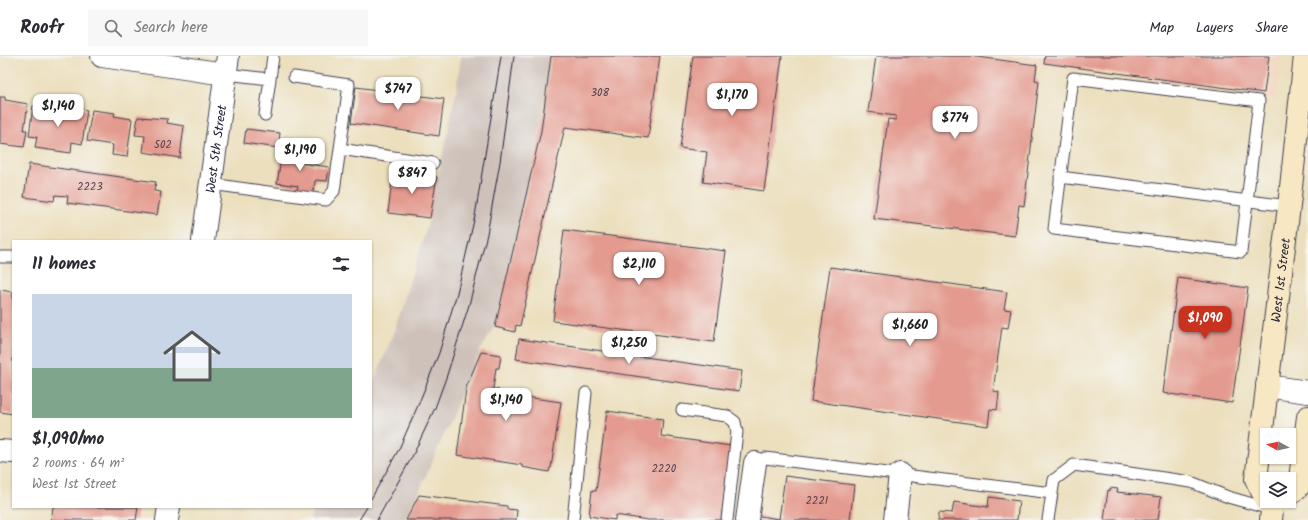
<!DOCTYPE html>
<html lang="en">
<head>
<meta charset="utf-8">
<style>
  :root { --surface:#fff; --page:#f7f7f7; --text:#2b2b33; --muted:#7c7c81; --line:#e1e1e2; --accent:#c8321e }
  body { margin:0; font-family:Kalam,sans-serif; background:var(--page); color:var(--text); height:100vh; display:flex; flex-direction:column; font-size:15px; white-space:nowrap }
  * { box-sizing:border-box; margin:0 }
  p { font-size:13px; color:var(--muted) }
  .icon { flex:none; width:22px; height:22px; fill:none; stroke:currentColor; stroke-width:2; stroke-linecap:round; stroke-linejoin:round }
  .map { position:relative; flex:1; overflow:hidden }
  .details { position:absolute; left:12px; top:184px; width:360px; height:268px; display:flex; flex-direction:column; background:var(--surface); border-radius:0px; box-shadow:0 1px 3px #0004 }
  .details>* { flex:none }
  .needle { width:26px; rotate:278deg }
  .controls { position:absolute; left:1260px; top:372px; display:grid; gap:8px }
  .controls a { display:grid; place-items:center; width:36px; height:36px; border-radius:0px; background:var(--surface); box-shadow:0 1px 3px #0004; font-size:20px }
  .price { position:absolute; translate:-50% -34px; padding:0 9px; border-radius:8px; background:#fff; color:#222; font-size:13px; line-height:26px; filter:drop-shadow(0 1px 2px #0008) }
  .price::after { content:''; position:absolute; left:50%; top:24px; width:12px; height:9px; margin-left:-6px; background:inherit; clip-path:polygon(0 0,100% 0,50% 100%) }
  .price.active { background:var(--accent); color:#fff }
  ul { padding:0; list-style:none }
  li { display:grid; align-content:center; gap:8px; height:212px; padding:0 20px }
  li+li { border-top:1px solid var(--line) }
  li span { display:grid; place-items:center; height:124px; border-radius:0px; color:#555 }
  li>.icon { margin-inline-start:auto }
  span .icon { width:72px; height:72px; fill:#fffc; stroke-width:1 }
  li b { font-size:17px }
  h2 { display:flex; justify-content:space-between; align-items:center; height:48px; padding:0 20px; font-size:17px }
  header { display:flex; align-items:center; gap:24px; box-sizing:border-box; height:56px; padding:0 20px; background:var(--surface); border-bottom:1px solid var(--line) }
  header strong { font-size:19px }
  nav { display:flex; gap:22px; margin-inline-start:auto; font-size:14px }
  .search { width:280px; height:36px; background:var(--page); display:flex; align-items:center; gap:10px; box-sizing:border-box; padding:0 14px; border-radius:0px; color:var(--muted); font-size:15px }
  .map>svg:first-child { display:block }
</style>
</head>
<body>
<header>
<strong>Roofr</strong>
<div class="search"><svg class="icon" aria-label="search" viewBox="0 0 24 24"><circle cx="10" cy="10" r="6"/><path d="M15 15l6 6"/></svg>Search here</div>
<nav><a>Map</a><a>Layers</a><a>Share</a></nav>
</header>
<div class="map">
<svg width="1308" height="464" viewBox="0 0 1308 464">
  <rect width="100%" height="100%" fill="#f6f6f2"/>
  <filter id="ink" filterUnits="userSpaceOnUse"><feTurbulence type="fractalNoise" baseFrequency=".025" numOctaves="2"/><feDisplacementMap in="SourceGraphic" scale="8" xChannelSelector="R" yChannelSelector="G"/><feConvolveMatrix kernelMatrix="1 2 1 2 8 2 1 2 1" color-interpolation-filters="sRGB"/></filter>
  <filter id="wash" filterUnits="userSpaceOnUse"><feTurbulence type="fractalNoise" baseFrequency=".012" numOctaves="4" result="noise"/><feDisplacementMap in="SourceGraphic" scale="16" xChannelSelector="R" yChannelSelector="G"/><feGaussianBlur stdDeviation="0.9" result="paint"/><feColorMatrix in="noise" values="0 0 0 0 0 0 0 0 0 0 0 0 0 0 0 0 0 1.4 0 .05"/><feComposite in="paint" operator="in"/></filter>
  <g filter="url(#wash)">
    <rect width="100%" height="100%" fill="#ecdfbd"/>
    <path fill="#f1d5bd" d="M977,0h304l-5,44 -232,-33 -3,-3z"/>
    <path fill="#cec1ba" d="M461,0h89l-10,75 -45,194 -15,26 -61,141 -15,28h-95l6,-13h56v-119l23,-56 35,-112 27,-128z"/>
    <g id="blocks">
      <path fill="#e49a8e" d="M551,0h109l-12,82 -83,-11 -45,199 -4,-1 -1,7 -20,-5 46,-196z
        M693,0h89l-18,135 -61,-9 4,-30 -27,-4z
        M876,0h94l67,9 -2,15 4,1 -15,125 -5,-1 -4,31 -141,-17 14,-100 8,1v-4l-28,-4z
        M1045,0h224l-5,37 -220,-30z
        M356,31l88,12 -5,37 -88,-13z
        M0,41h5v3l23,4 -4,26h3l-3,17 -24,-3z
        M65,49l22,5 -5,34 -10,-2 -1,11 -36,-5 2,-11 -8,-1 4,-30 9,1v-1l22,3z
        M92,54l23,3 -1,3 18,3 -5,38 -15,-2 1,-10 -26,-4z
        M138,61l30,2 -1,4 17,3 -4,32 -37,-6 2,-16 -10,-1z
        M246,73l34,4 -2,15 -34,-5z
        M283,92l14,2 -2,11 5,1v2h1v-1l28,4 -2,14 -11,-1v1h-1l-2,12 -16,-2 1,-5 -21,-3z
        M29,108l127,18 -2,9 7,1 -4,23 -90,-12 1,-7 -13,-1 -1,6 -30,-4z
        M393,116l44,5 -7,41 -42,-5z
        M564,174l162,21 -12,91 -161,-21z
        M830,211l177,25 -3,17 7,1 -3,18 -6,-1 -9,64 6,1 -2,18 -7,-1 -2,17 -177,-25z
        M1178,222l70,10 -16,115 -69,-10z
        M0,234l13,2v122l-13,-2z
        M519,283l223,32 -3,20 -223,-32z
        M481,296l20,3 -2,13h-3l-3,21 6,1 -1,3 63,9 -10,66h-1l-1,4 -27,-5v-2l-65,-10 9,-65h-1z
        M607,355l56,8 -2,17 70,10 -10,74h-73l-33,-5v5l-26,-4 3,-26 4,1z
        M785,420l69,9 -4,35h-98l1,-5 26,4z
        M1110,432l8,1 -1,3 44,5 -3,23h-54l4,-30 2,1z
        M419,439l88,11v3l10,1 -1,10h-110z
        M989,441l30,4 -2,19h-79l1,-8 13,1 2,-11 34,5z
        M53,451h85l-2,13h-85z"/>
    </g>
  </g>
  <g filter="url(#ink)">
    <use href="#blocks" fill-opacity="0" stroke="#403e4e" stroke-width="1"/>
    <g fill="none" stroke-linecap="round" stroke-linejoin="round">
      <defs>
        <path id="service" d="M225,18l45,5 -5,36
          M1073,22l186,23 -18,151 -187,-23z
          M270,23l3,-23
          M340,93l93,14
          M1060,121l229,29
          M211,128l115,16 8,-9 15,-106 -55,-8
          M0,201h13
          M682,354l45,6 8,6 2,10 -10,88
          M755,407l10,-5 287,35
          M573,464l13,-127
          M1048,464l6,-40 20,-15 117,17 37,15 42,12"/>
        <path id="minor" d="M102,0l123,18
          M1267,330l41,6
          M0,395l13,1
          M747,464l8,-57
          M895,464l5,-46"/>
        <g id="tertiary">
          <path id="s1" d="M203,185l25,-185"/>
          <path d="M167,464l2,-13"/>
        </g>
        <g id="secondary">
          <path d="M1289,439l10,-9 9,-69"/>
          <path id="s2" d="M1267,445l-11,-22 33,-273 16,-150"/>
          <path d="M1267,445l5,9 -1,10"/>
        </g>
      </defs>
      <use href="#service" stroke="#403e4e" stroke-width="13"/>
      <use href="#minor" stroke="#403e4e" stroke-width="24"/>
      <use href="#tertiary" stroke="#403e4e" stroke-width="24"/>
      <use href="#secondary" stroke="#403e4e" stroke-width="24"/>
      <use href="#service" stroke="#fff" stroke-width="11"/>
      <use href="#minor" stroke="#fff" stroke-width="22"/>
      <use href="#tertiary" stroke="#fff" stroke-width="22"/>
      <use href="#secondary" stroke="#f7e8c3" stroke-width="22"/>
      <path stroke="#22223b" stroke-width="1" d="M371,443l28,-50 20,-46 20,-50 18,-60 18,-77 26,-160
        M359,464l8,-13
        M377,464l36,-65 22,-47 12,-33 22,-70 18,-71 13,-72 14,-106"/>
    </g>
  </g>
  <g text-anchor="middle" stroke-width="3" stroke-linejoin="round" paint-order="stroke">
    <g font-size="11" fill="#524050">
      <text x="600" y="40">308</text>
      <text x="163" y="92">502</text>
      <text x="90" y="134">2223</text>
      <text x="664" y="416">2220</text>
      <text x="817" y="448">2221</text>
    </g>
    <g font-size="13" fill="#22223b" stroke="#f6f6f2">
      <text dy="5" stroke="none"><textPath href="#s1" startOffset="93">West 5th Street</textPath></text>
      <text dy="5" stroke="none"><textPath href="#s2" startOffset="225">West 1st Street</textPath></text>
    </g>
  </g>
</svg>
<div class="controls">
<a><svg class="needle" viewBox="-14 -14 28 28"><path d="M0-13l5 13h-10z" fill="#e53935"/><path d="M0 13l5-13h-10z" fill="#7c7c81"/></svg></a>
<a><svg class="icon" aria-label="layers" viewBox="0 0 24 24"><path d="M12 4l9 5-9 5-9-5zM3 14l9 5 9-5"/></svg></a>
</div>
<b class="price" style="left:398px;top:55px">$747</b>
<b class="price" style="left:732px;top:61px">$1,170</b>
<b class="price" style="left:58px;top:72px">$1,140</b>
<b class="price" style="left:955px;top:84px">$774</b>
<b class="price" style="left:300px;top:116px">$1,190</b>
<b class="price" style="left:412px;top:139px">$847</b>
<b class="price" style="left:639px;top:230px">$2,110</b>
<b class="price active" style="left:1205px;top:284px">$1,090</b>
<b class="price" style="left:910px;top:291px">$1,660</b>
<b class="price" style="left:629px;top:309px">$1,250</b>
<b class="price" style="left:506px;top:366px">$1,140</b>
<section class="details">
<h2>11 homes<svg class="icon" aria-label="filters" viewBox="0 0 24 24"><path d="M4 7h16M4 17h16"/><circle cx="9" cy="7" r="2"/><circle cx="15" cy="17" r="2"/></svg></h2>
<ul>
<li><span style="background:linear-gradient(#c9d6e8 60%,#7fa58c 0)"><svg class="icon" aria-label="home" viewBox="0 0 24 24"><path d="M3 11l9-7 9 7M6 9v11h12V9"/></svg></span><div><b>$1,090/mo</b><p>2 rooms · 64 m²</p><p>West 1st Street</p></div></li>
</ul>
</section>
</div>
</body>
</html>
